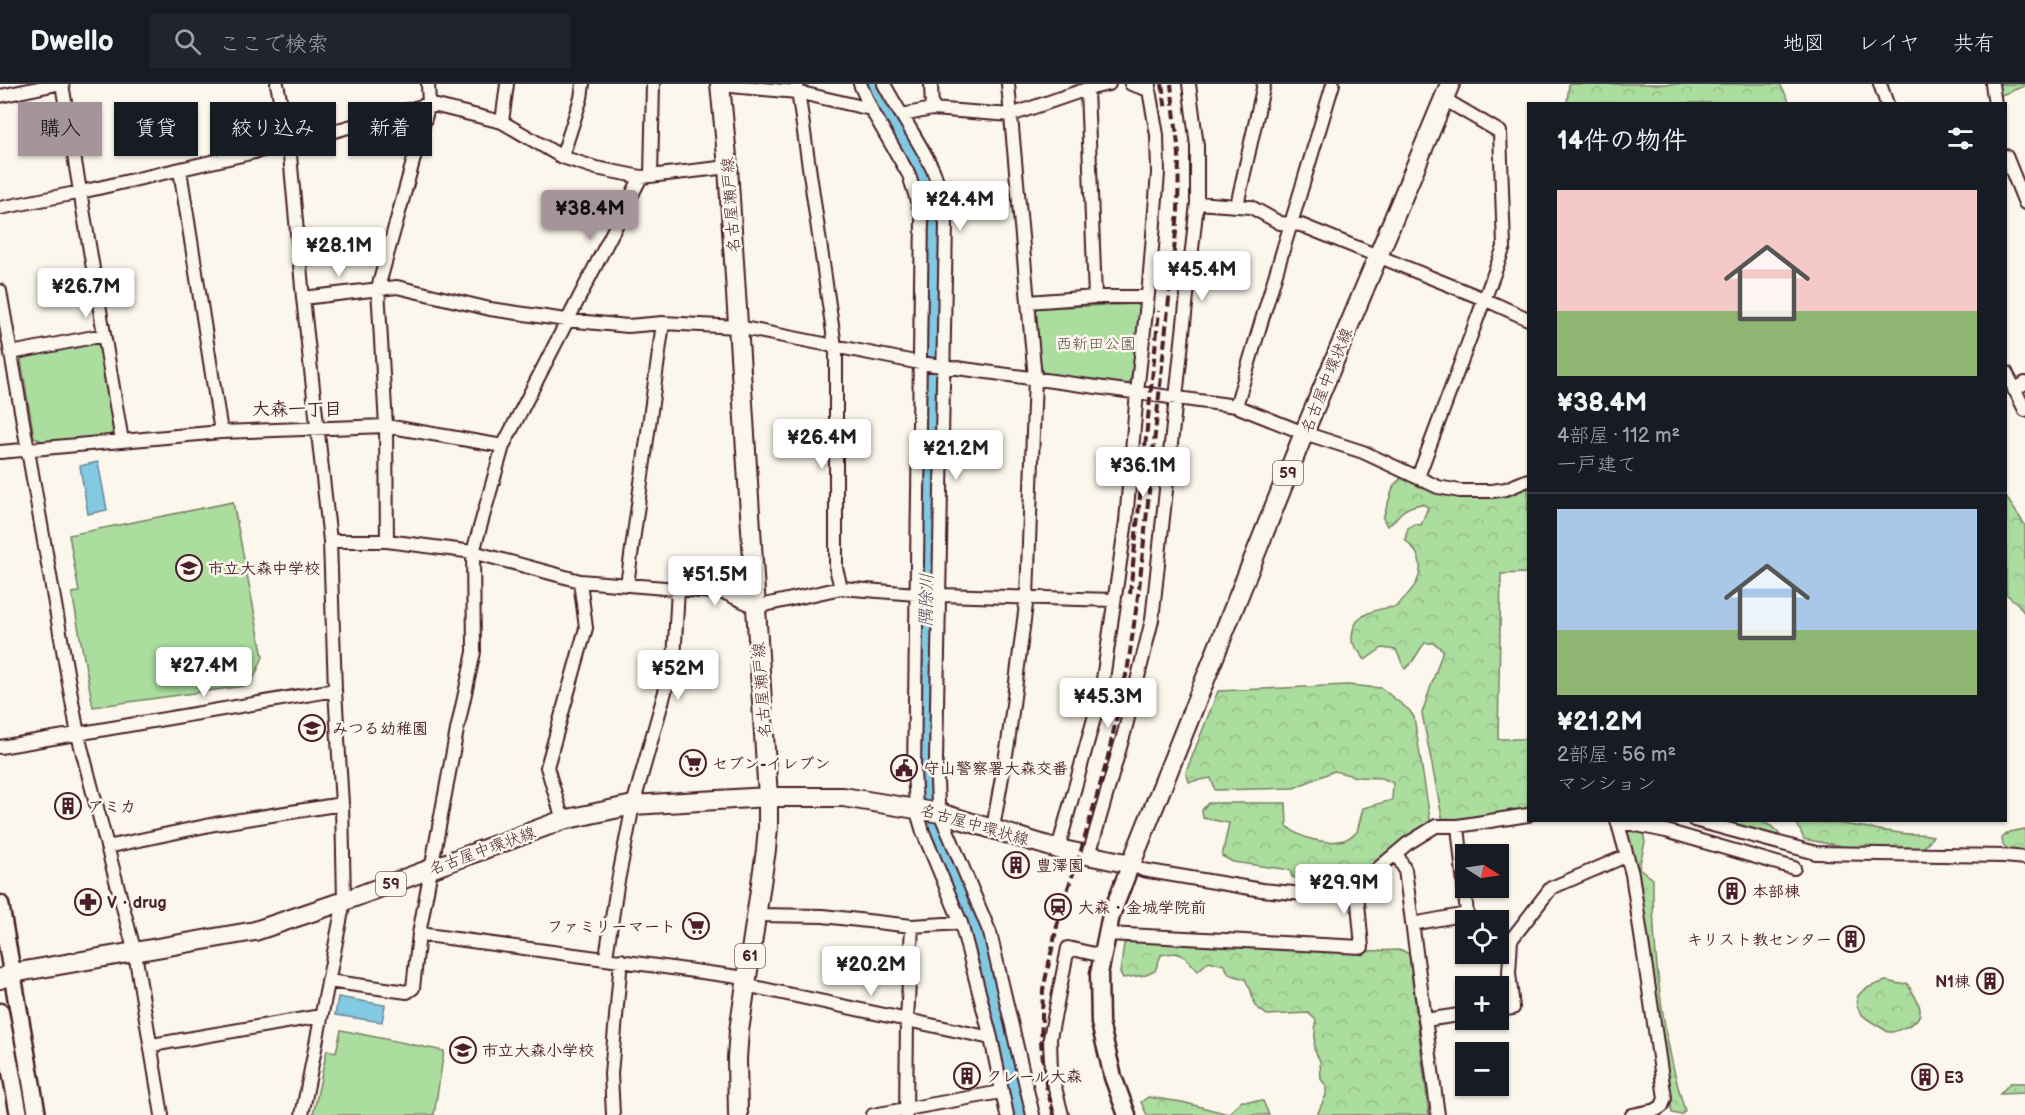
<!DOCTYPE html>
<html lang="ja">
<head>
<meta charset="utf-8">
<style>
  :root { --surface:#171b24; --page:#20242c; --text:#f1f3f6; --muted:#9ea1a6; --line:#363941; --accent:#a6949b }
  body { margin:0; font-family:"Balsamiq Sans","Klee One",sans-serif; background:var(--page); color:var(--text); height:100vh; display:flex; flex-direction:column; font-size:22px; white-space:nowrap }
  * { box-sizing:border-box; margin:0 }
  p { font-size:20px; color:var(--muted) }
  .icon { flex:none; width:33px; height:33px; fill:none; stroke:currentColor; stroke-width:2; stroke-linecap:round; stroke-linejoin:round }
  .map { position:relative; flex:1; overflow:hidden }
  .drawer { position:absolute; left:1527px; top:18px; width:480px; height:720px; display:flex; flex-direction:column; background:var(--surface); border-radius:0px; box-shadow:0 2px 4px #0004 }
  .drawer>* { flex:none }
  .banner { position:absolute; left:18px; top:18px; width:570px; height:54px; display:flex; gap:12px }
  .needle { width:39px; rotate:102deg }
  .buttons { position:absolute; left:1455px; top:760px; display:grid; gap:12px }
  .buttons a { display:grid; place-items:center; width:54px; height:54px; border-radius:0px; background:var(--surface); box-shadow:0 2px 4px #0004; font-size:30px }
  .price { position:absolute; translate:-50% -51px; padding:0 14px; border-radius:6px; background:#fff; color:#222; font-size:20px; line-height:39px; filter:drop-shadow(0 2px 3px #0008) }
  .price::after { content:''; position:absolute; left:50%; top:36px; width:18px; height:14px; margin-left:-9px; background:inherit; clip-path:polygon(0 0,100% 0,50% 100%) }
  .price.selected { background:var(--accent); color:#111 }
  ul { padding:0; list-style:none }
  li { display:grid; align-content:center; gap:12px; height:318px; padding:0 30px }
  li+li { border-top:2px solid var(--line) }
  li span { display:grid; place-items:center; height:186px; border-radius:0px; color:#555 }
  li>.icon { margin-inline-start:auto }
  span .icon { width:108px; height:108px; fill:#fffc; stroke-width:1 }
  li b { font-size:26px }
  h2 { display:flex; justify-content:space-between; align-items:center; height:72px; padding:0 30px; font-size:26px }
  .tag { padding:0 21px; border-radius:0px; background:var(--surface); box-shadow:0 2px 4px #0004; font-size:21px; line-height:54px }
  .tag.selected { background:var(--accent); color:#111 }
  header { display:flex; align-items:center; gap:36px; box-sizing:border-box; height:84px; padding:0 30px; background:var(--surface); border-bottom:2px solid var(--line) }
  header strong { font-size:28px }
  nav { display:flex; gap:33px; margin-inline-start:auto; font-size:21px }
  .search { width:420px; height:54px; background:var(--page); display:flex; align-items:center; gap:15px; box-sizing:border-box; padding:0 21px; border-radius:0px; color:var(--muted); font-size:22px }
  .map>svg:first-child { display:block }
</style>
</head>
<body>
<header>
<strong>Dwello</strong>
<div class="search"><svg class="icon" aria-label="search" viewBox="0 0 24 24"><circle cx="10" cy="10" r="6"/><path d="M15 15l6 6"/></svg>ここで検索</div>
<nav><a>地図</a><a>レイヤ</a><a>共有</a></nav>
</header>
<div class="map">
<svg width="2025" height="1031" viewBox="0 0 2025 1031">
  <defs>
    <pattern id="grass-dots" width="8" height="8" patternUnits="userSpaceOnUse" patternTransform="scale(1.5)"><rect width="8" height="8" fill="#aadd9e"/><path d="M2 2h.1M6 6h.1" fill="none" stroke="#94bd88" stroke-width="1.8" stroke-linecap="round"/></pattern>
    <pattern id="forest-crowns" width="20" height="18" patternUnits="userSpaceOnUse" patternTransform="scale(1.5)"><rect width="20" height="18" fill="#aadd9e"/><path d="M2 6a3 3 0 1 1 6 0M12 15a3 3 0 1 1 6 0" fill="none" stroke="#94bd88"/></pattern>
  </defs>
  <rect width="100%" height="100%" fill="#fbf7ec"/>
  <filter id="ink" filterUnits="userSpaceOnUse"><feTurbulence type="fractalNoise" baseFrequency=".0167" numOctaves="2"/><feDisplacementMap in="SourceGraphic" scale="12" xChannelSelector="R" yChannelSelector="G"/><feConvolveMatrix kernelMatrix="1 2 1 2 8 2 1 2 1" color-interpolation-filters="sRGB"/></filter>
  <g filter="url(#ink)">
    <path fill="url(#grass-dots)" stroke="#7a7e64" stroke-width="1.5" d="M2010,999h15v10l-25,1z"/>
    <path fill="url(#forest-crowns)" stroke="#7a7e64" stroke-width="1.5" d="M1569,0h211l10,19h-223z
      M1997,0h28v2l-26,10z
      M1402,393l14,4 17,9 95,-6v89l-27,1 -3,165h30v72l-81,13 -5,-7 -20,-104 21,-63 -9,-7h-9c-8,9 -10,19 -20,26l-9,-19 -14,-2 -17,12 -13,-18c0,-4 0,-11 2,-15 6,-15 27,-19 42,-20 14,-15 32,-30 21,-53 -3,-6 -9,-10 -12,-15l3,-11 6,-4 7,1 7,-18 -6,-3c-7,1 -14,3 -20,8 -6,5 -8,11 -15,14l-4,-8 11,-33z
      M2006,413l19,28v89l-7,-10 -12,-10z
      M1347,601l34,3 28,22 5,7 16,102 -1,10 -59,39 -41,17 -37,-8 -2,-7 -57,-8 -11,-6 7,-33 -26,-5 -1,-8 6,-7h78l1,23c13,13 39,19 57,14 4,-1 9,-5 13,-8l6,-24 29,-8 1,-17 -11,-5 -25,-1 -23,-6 -40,17 -79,2 -4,-12 -22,4 -3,-10 32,-81z
      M1722,737c20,-1 48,-5 59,16z
      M1796,737c36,-1 69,7 104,12 11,2 21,0 33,3l-10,13 -6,1 -72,-3 -41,-8z
      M1627,745l16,3 2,10 -6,26 14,11c-1,73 10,162 32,232l-4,4 -9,-2 -34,-240 -14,-42z
      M2025,745v23l-15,-1 -7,-6 -1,-7 7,-6z
      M1132,855l235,12 35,-1 7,4 20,161h-112l9,-20v-9l-5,-7 -1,-18 -6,-12 2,-29 -8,-7 -41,2 -12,-9 -4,-15 -6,-12 -16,-5 -5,-9 -15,-4 -11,10c-14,-15 -16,-21 -37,-16l-6,16 -9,4 -23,3 -3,-5 4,-29z
      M1886,897l14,3 7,-1c10,17 24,33 -1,44 -6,2 -11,6 -18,5 -8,-6 -23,-12 -28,-20 -13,-20 13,-27 26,-31z
      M1148,1013l34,5 46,12 14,-13h21l6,14h-122l-6,-13z"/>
    <path fill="#aadd9e" stroke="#7a7e64" stroke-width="1.5" d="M1136,220l4,4 -9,73 -5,4 -81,-12 -5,-3 -5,-59 3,-3z
      M99,259l14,88 -5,6 -67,4 -7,-4 -13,-77 3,-4z
      M233,418l30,155 -12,28 -158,22 -21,-114 7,-1 -10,-57z
      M341,946l103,21 -10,64h-121l14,-65 9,2z"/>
    <path fill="#81cae2" stroke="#6b8699" stroke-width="1.5" d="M98,378l9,48 -19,4 -8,-48z
      M338,913l47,8 -3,17 -47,-7z"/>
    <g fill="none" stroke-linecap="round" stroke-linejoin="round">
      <path stroke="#81cae2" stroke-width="22" d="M873,0c24,46 57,92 61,145l-5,320 -7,215 8,55 49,123 7,37 22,93 16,43"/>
      <defs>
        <path id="street" d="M62,0l60,357
          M277,0l12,60 14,154 27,243 5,149 7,114 2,97 -42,214
          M797,0l39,269v215l5,20
          M860,0l11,25 38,66 13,42 -8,553 2,38 7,24 38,91 30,115 16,77
          M884,0c15,29 35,56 49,86 7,16 10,36 13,54l-10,536 2,43 2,10 50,120 43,182
          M931,0l1,25
          M1131,0l18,6
          M1880,0l7,20
          M1992,0l3,20
          M720,1l77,7 74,17
          M1087,5l8,208
          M0,12l57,-12
          M902,31l30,-6 79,6 76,-26 22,-5
          M502,38l5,-38
          M2006,72l19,47
          M562,73l19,-59 2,-14
          M180,86l41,262
          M651,92l2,-92
          M641,93l-138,269 -30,106 1,100 -17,78 -38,204 327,44
          M1197,119l54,4 29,16 21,2 183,74 44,20
          M1237,121l27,-121
          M0,124l81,-16 208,-48 140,-40 73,18 60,35 34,11 45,9 87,-10
          M0,207l78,444 57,218 27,162
          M303,214l94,-11 93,22 76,11 62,6 35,-3 75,4 182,36 316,43 68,27 59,19 75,35 22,4h32l14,-2 22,-9
          M1028,218l67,-5h52
          M11,269l93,-18
          M2006,288l19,38
          M2014,306l11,-7
          M1236,322l97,-322
          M0,368l221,-20 165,-6 117,20
          M1418,393l86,-230 -4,-115 -56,-33
          M330,457h57l86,11 107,29 145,12 31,14 85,-19 75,6
          M387,457l-1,-115 -8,-138 51,-184 -1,-20
          M627,501l36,-262
          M940,511l174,5
          M0,663l335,-57
          M563,736l-16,-53 39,-139 -6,-47
          M1617,736l15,54 33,224 -3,8 -6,4 -24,5
          M1694,736l122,33 188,3 21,2
          M1617,737l49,10 128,37
          M993,744l15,-85 19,-146 8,-219 -27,-294
          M107,763l108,-23 127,-20
          M1058,765l43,-156 25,-172 11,-129 12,-107 9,-112 -1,-38 -8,-45 1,-6
          M1397,770l8,16 33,245
          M1089,771l36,-125 27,-110 45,-417v-57l-8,-62
          M1131,780l12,6 119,20 52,5 14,-1 14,-6 33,-17 32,-27 29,-18h22l70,-11
          M756,831l67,1 89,10 49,-3
          M1412,840l55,-10 -9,-88
          M1107,850l255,13 -6,-66
          M606,873l11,-71 16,-81 41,-145 4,-71
          M328,897l79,11 6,-4 6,-54
          M745,901l246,53
          M1498,926l15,-2 -4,-35 2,-33 40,-52 75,-32
          M1425,936l41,-6
          M152,961l169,-29
          M613,1031l-2,-41 10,-114
          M873,1031l128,-23
          M906,1031l1,-95 5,-94
          M1062,1031l-11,-43 -1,-34 18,-90 35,8"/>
        <path id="secondary" d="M0,820l37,211
          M0,928l19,103
          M1127,1031l-14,-38 -13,-54 -1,-49 12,-59 20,-51"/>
        <path id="primary" d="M720,0l8,83 40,630v30l-2,23 -27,181 -2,27 1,57
          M0,895l13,-6 242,-42 89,-30 219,-81 70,-15 135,-8h75l97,16 118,36 73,15 173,-431 146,-349"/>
      </defs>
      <use href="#street" stroke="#4a1f2b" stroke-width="16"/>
      <use href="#secondary" stroke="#4a1f2b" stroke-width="21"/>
      <use href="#primary" stroke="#4a1f2b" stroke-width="22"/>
      <use href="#street" stroke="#fbf7ec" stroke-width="12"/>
      <use href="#secondary" stroke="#fbf7ec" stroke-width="16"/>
      <use href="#primary" stroke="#fbf7ec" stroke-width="18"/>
      <path stroke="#4a1f2b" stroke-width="4" stroke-dasharray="9 4.5" stroke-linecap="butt" d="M1162,0l4,26
        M1130,510l29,-283
        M1054,1031l-8,-30 -5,-42 2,-53 18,-82 19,-54 27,-93 21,-95 11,-77 39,-377 1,-58 -8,-70"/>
    </g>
  </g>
  <defs>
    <symbol id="school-ring" viewBox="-11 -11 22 22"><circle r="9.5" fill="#fbf7ec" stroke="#4a1f2b" stroke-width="1.5"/><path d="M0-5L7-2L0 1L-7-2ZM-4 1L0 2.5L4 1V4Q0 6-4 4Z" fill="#4a1f2b"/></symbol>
    <symbol id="supermarket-ring" viewBox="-11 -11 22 22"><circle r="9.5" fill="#fbf7ec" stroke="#4a1f2b" stroke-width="1.5"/><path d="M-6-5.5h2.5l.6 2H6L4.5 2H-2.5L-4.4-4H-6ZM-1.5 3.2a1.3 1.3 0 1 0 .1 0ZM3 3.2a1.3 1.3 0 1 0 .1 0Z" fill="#4a1f2b"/></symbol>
    <symbol id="civic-ring" viewBox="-11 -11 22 22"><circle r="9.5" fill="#fbf7ec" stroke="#4a1f2b" stroke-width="1.5"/><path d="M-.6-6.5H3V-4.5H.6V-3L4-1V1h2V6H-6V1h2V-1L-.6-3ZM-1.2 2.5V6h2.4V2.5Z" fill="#4a1f2b"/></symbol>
    <symbol id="building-ring" viewBox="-11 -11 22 22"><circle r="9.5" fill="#fbf7ec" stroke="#4a1f2b" stroke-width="1.5"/><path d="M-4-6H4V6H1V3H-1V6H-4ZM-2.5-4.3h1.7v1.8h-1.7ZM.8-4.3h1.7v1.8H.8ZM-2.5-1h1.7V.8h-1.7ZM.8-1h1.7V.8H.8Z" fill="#4a1f2b"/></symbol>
    <symbol id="pharmacy-ring" viewBox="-11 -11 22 22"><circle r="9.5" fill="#fbf7ec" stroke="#4a1f2b" stroke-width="1.5"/><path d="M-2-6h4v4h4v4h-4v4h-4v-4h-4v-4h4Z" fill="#4a1f2b"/></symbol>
    <symbol id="station-ring" viewBox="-11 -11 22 22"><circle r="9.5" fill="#fbf7ec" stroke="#4a1f2b" stroke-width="1.5"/><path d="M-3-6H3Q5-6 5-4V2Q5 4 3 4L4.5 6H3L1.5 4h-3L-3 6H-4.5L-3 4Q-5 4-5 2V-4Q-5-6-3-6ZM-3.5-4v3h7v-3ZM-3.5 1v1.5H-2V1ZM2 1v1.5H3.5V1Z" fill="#4a1f2b"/></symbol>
  </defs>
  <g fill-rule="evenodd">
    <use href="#school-ring" x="174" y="469" width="30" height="30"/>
    <use href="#school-ring" x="297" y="629" width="30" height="30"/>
    <use href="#supermarket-ring" x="678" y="664" width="30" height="30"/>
    <use href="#civic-ring" x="889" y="669" width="30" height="30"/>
    <use href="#building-ring" x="53" y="707" width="30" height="30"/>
    <use href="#building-ring" x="1001" y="766" width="30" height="30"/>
    <use href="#building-ring" x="1717" y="792" width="30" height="30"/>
    <use href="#pharmacy-ring" x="73" y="803" width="30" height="30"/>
    <use href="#station-ring" x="1043" y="808" width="30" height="30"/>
    <use href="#supermarket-ring" x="681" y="827" width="30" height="30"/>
    <use href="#building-ring" x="1836" y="840" width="30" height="30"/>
    <use href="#building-ring" x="1975" y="882" width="30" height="30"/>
    <use href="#school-ring" x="448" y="951" width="30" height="30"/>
    <use href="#building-ring" x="952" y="977" width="30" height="30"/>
    <use href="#building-ring" x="1910" y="978" width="30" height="30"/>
  </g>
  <g text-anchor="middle" stroke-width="5" stroke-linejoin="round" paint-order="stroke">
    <g fill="#fbf7ec" stroke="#7f6065" stroke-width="1.5">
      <rect x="1273" y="377" width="30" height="24" rx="4.5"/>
      <rect x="376" y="788" width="30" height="24" rx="4.5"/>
      <rect x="735" y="860" width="30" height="24" rx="4.5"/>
    </g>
    <g font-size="15" font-weight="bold" fill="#4a1f2b">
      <text x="1288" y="394">59</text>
      <text x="391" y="805">59</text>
      <text x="750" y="877">61</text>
    </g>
    <g font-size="16" fill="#4a1f2b" stroke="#fbf7ec">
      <text transform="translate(730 121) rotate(-94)" y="6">名古屋瀬戸線</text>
      <text transform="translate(1326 296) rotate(-68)" y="6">名古屋中環状線</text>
      <text transform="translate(761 606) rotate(-94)" y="6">名古屋瀬戸線</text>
      <text transform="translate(975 740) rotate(16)" y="6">名古屋中環状線</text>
      <text transform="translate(482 766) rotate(-20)" y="6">名古屋中環状線</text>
    </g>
    <g font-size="16" fill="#624e48" stroke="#fbf7ec">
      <text x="1096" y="265">西新田公園</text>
    </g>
    <g font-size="16" font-weight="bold" fill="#4a1f2b" stroke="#fbf7ec" text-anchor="start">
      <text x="208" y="490">市立大森中学校</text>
      <text x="332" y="650">みつる幼稚園</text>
      <text x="712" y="685">セブン-イレブン</text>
      <text x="924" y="690">守山警察署大森交番</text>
      <text x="88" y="728">アミカ</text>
      <text x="1036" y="787">豊澤園</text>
      <text x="1752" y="813">本部棟</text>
      <text x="107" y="824">V・drug</text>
      <text x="1078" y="829">大森・金城学院前</text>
      <text x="676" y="848" text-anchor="end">ファミリーマート</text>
      <text x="1832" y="861" text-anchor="end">キリスト教センター</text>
      <text x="1970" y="903" text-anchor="end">N1棟</text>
      <text x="482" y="972">市立大森小学校</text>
      <text x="986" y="998">クレール大森</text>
      <text x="1944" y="999">E3</text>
    </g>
    <g font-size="18" font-weight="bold" fill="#4a1f2b" stroke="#fbf7ec">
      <text x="297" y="331">大森一丁目</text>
    </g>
    <g font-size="18" font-style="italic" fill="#5a5262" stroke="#fbf7ec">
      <text transform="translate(926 516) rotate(-89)" y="6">隅除川</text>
    </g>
  </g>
</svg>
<div class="buttons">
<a><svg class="needle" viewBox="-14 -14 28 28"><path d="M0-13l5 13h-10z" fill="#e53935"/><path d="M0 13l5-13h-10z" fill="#9ea1a6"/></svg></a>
<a><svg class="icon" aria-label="locate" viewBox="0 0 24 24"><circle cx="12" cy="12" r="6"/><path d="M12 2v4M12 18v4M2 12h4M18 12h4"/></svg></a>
<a>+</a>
<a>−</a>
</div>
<b class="price" style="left:960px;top:148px">¥24.4M</b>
<b class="price selected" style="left:590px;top:157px">¥38.4M</b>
<b class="price" style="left:339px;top:194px">¥28.1M</b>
<b class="price" style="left:1202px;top:218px">¥45.4M</b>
<b class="price" style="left:86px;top:235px">¥26.7M</b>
<b class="price" style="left:822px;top:386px">¥26.4M</b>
<b class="price" style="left:956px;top:397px">¥21.2M</b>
<b class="price" style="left:1143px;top:414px">¥36.1M</b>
<b class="price" style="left:715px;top:523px">¥51.5M</b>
<b class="price" style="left:204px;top:614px">¥27.4M</b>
<b class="price" style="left:678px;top:617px">¥52M</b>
<b class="price" style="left:1108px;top:645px">¥45.3M</b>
<b class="price" style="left:1344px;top:831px">¥29.9M</b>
<b class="price" style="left:871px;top:913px">¥20.2M</b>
<div class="banner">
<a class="tag selected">購入</a>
<a class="tag">賃貸</a>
<a class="tag">絞り込み</a>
<a class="tag">新着</a>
</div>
<section class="drawer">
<h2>14件の物件<svg class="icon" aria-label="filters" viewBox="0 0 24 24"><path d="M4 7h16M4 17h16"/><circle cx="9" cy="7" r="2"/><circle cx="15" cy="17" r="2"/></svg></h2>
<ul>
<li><span style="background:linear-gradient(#f6c9c9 65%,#8fb573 0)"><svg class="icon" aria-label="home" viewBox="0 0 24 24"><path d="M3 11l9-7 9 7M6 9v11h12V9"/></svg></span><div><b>¥38.4M</b><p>4部屋 · 112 m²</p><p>一戸建て</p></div></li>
<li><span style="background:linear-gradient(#a9c7e8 65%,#8fb573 0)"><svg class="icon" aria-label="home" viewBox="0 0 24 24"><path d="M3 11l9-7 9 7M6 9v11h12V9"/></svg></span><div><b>¥21.2M</b><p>2部屋 · 56 m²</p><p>マンション</p></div></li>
</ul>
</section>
</div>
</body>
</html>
